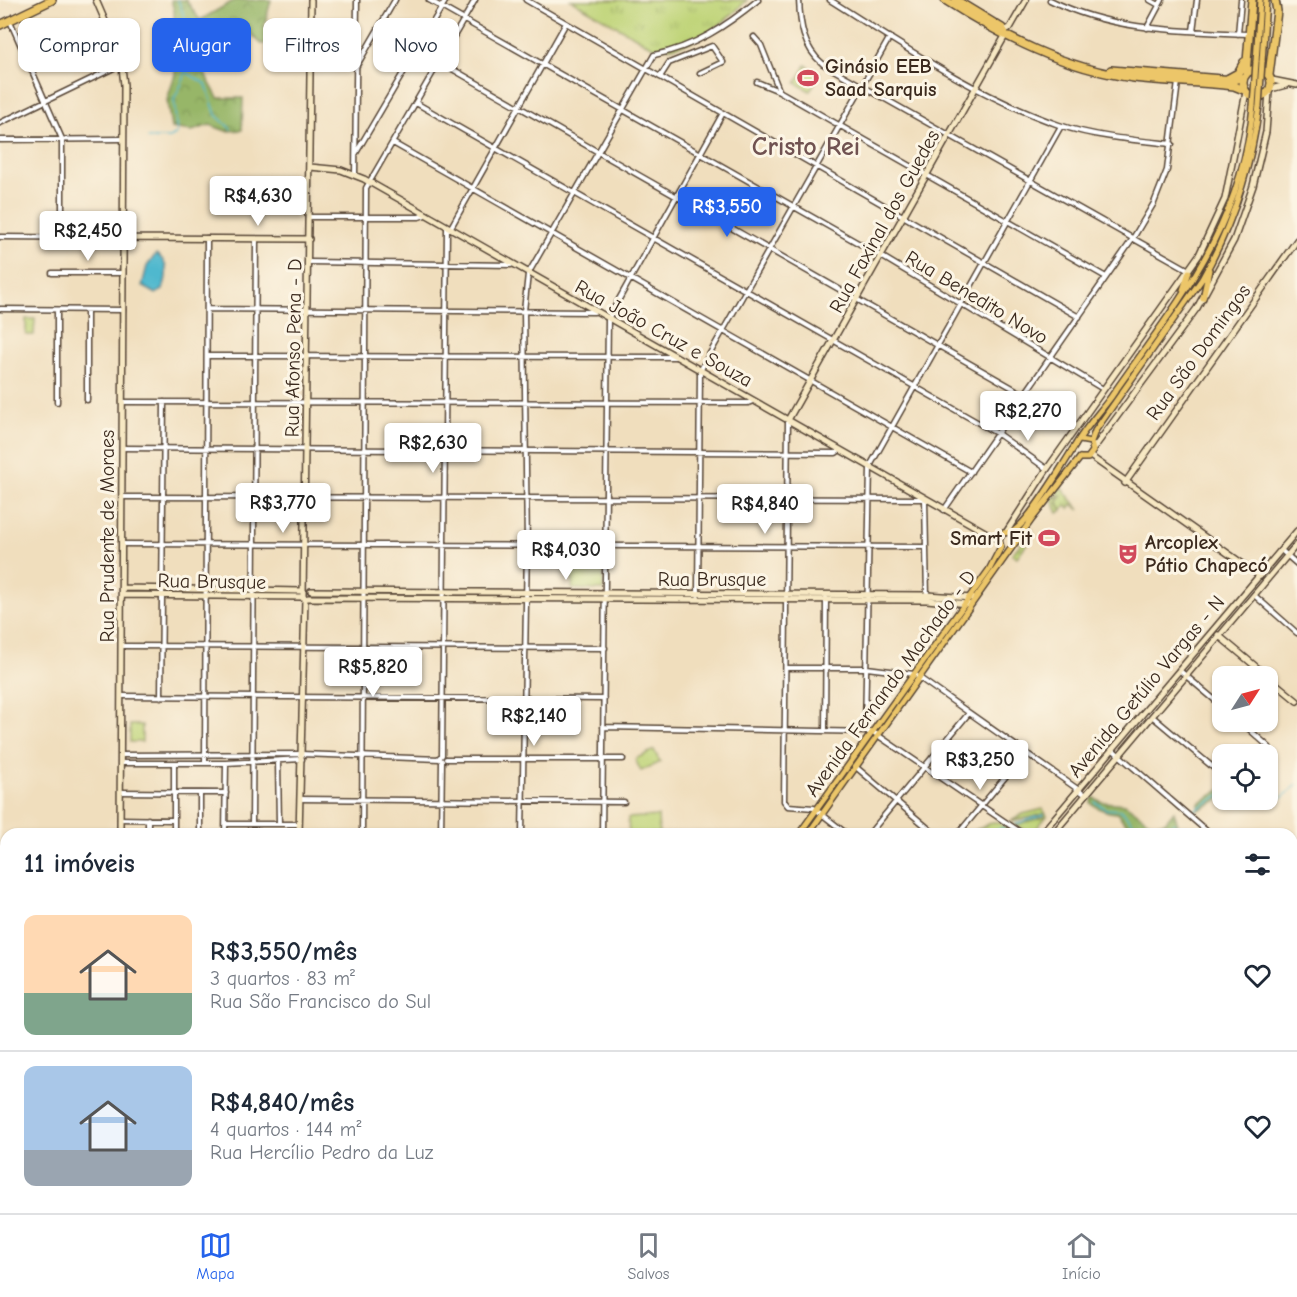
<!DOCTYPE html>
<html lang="pt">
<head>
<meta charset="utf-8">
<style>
  :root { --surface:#fff; --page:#f2f2f3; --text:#1f2937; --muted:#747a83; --line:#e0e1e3; --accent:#2563eb }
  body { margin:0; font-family:"Comic Neue",sans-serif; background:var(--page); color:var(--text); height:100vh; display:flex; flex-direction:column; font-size:22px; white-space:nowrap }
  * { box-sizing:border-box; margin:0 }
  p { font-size:20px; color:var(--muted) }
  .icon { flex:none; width:33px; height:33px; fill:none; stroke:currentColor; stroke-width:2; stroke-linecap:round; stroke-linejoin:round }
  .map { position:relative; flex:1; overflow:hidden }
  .side { position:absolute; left:0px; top:828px; width:1298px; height:386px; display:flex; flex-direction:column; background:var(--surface); border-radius:18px 18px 0 0; box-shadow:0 2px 4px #0004 }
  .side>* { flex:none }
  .banner { position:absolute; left:18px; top:18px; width:600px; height:54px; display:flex; gap:12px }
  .needle { width:39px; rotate:54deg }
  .buttons { position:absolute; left:1212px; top:666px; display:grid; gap:12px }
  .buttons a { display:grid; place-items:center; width:66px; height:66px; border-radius:12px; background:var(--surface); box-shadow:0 2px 4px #0004; font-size:30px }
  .price { position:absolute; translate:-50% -51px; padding:0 14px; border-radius:6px; background:#fff; color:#222; font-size:20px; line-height:39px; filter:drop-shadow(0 2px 3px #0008) }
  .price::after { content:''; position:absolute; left:50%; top:36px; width:18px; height:14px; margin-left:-9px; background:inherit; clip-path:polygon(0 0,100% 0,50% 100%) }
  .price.current { background:var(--accent); color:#fff }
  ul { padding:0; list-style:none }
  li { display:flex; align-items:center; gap:18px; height:150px; padding:0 24px }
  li+li { border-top:2px solid var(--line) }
  li span { display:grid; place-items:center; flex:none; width:168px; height:120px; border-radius:12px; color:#555 }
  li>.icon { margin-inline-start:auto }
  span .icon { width:72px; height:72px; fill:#fffc; stroke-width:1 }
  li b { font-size:26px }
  h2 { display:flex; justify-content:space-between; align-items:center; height:72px; padding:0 24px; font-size:26px }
  .chip { padding:0 21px; border-radius:12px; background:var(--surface); box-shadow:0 2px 4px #0004; font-size:21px; line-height:54px }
  .chip.current { background:var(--accent); color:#fff }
  .tabs { display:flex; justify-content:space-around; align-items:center; height:84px; border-top:2px solid var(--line); background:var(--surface); font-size:16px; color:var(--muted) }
  .tabs a { display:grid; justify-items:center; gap:3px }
  .tabs .current { color:var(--accent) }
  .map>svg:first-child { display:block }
</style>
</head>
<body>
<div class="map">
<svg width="1297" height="1213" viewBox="0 0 1297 1213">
  <defs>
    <pattern id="grass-tufts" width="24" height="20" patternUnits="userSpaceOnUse" patternTransform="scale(1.5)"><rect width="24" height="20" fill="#bfd478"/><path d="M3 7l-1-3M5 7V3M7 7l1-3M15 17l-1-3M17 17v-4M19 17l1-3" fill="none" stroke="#a5b667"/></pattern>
    <pattern id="forest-crowns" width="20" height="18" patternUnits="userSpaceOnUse" patternTransform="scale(1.5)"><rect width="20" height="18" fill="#97b668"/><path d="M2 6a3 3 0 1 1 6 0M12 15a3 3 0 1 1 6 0" fill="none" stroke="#7c9455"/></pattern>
  </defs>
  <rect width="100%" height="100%" fill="#fcf5e5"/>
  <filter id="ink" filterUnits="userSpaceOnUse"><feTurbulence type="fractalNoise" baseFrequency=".0167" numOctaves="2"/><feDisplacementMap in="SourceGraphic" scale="12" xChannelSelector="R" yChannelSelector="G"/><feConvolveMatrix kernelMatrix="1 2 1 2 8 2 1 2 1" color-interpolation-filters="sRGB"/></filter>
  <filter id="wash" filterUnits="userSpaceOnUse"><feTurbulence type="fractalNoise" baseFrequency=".008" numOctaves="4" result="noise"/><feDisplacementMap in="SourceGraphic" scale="24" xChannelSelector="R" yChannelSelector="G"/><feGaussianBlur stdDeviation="1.35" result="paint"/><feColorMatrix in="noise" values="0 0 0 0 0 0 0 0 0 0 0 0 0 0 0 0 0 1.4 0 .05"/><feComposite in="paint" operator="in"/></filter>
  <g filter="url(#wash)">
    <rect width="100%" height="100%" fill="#f0debd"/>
    <path fill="url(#grass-tufts)" stroke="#7d7f4b" stroke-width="1.5" d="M571,0h176c-23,24 -59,53 -94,47z
      M1061,487l19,23 -8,-6 -3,5 -2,-3 -6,3 -3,-7 4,-6 -3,-2 -5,4 6,-2 -3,7 5,7 -4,3 -6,-14z
      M1032,530l2,4 -17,23 -5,-3z
      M1043,809l4,7 -15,18 -17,-9 29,-8v-3l-34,8 13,-8z"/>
    <path fill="url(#forest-crowns)" stroke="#697043" stroke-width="1.5" d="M171,0h15l14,20 35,-20h36l-7,27 17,15 -20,2 -23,-23 -27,12 -12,10 -1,18 20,37h25l-1,32 -16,1 -16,-6 -18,6 -21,-3 -4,-28 8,-26 -1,-64z
      M1222,789v9l-24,12 1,-7z
      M1092,797l10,5 23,2 29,21 11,-3 9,-11 5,18c-27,5 -44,9 -62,-16 -10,-1 -17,-3 -26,-10z
      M1297,1144v69h-83l-3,-5h81v-61z"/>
    <path fill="#bfd478" stroke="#7d7f4b" stroke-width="1.5" d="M806,65l14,8 -10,18 -14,-8z
      M26,319h9l-1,16h-8z
      M563,549l40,1v40l-31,-1v-16h-9z
      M130,725h12v17h-12z
      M654,750l6,12 -19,9 -6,-12z
      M658,816l1,18h-30l-1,-16z
      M993,822h5l17,12h-48z"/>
    <path fill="#50b8ce" stroke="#467176" stroke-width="1.5" d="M156,254c14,8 11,23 7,36l-7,4 -14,-8 5,-20z"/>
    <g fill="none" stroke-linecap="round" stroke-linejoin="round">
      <path stroke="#50b8ce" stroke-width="1.5" d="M186,72l20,12 10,31 15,14
        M148,138h22l7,-4 -3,-35 10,-20 4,-30 -4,-4 2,-24 -8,-21
        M1268,797h15l14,-12
        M1095,802l11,7 15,1 15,16 18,6 21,-9
        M1193,811l29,-17
        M1015,824l29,-9
        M1001,830l7,4
        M988,834l19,-8
        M0,999h6"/>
    </g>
  </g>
  <g filter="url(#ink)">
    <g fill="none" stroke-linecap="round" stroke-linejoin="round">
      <defs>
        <path id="street" d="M429,0l452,256 222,133
          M526,0l553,317
          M799,0c1,24 4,48 24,64l366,206
          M830,0c73,46 146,96 229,125 36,12 75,15 113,19
          M1050,0c62,31 130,31 198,34
          M1150,0l9,5
          M10,21l52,118v99
          M1147,28l15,-28
          M1193,31l4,-31
          M1238,34l3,-34
          M754,37l7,8 18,45
          M440,62l585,333
          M356,67l39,-67
          M660,77l9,-14 43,-17 11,16 -23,11
          M757,82l22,9 327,186
          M416,103l582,331 49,35
          M0,123l122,-59
          M0,140l122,-1
          M393,143l578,329
          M356,153l90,-153
          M355,175l2,-175
          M309,217h110l6,-2
          M450,229l116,-206
          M0,237l124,1
          M309,262l202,3
          M52,273h71
          M0,309l123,1
          M207,309l387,3
          M57,310v92
          M87,310v90
          M207,356l469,1
          M122,402l626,1 5,-2
          M788,420l-4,381 4,5 26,2 33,26
          M122,448l714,5 4,-3
          M122,497l801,2
          M925,500l2,97
          M944,510l188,-270 22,-37 13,-33 11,-88
          M122,544l803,3
          M1281,550l16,14
          M698,595l2,-224 190,-334
          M1254,595l43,38
          M122,646l483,2
          M786,668h81l47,6 172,121
          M1179,670l43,36
          M121,696l483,3
          M161,697l3,-295
          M1153,717l68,57
          M1241,722l28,25
          M603,727l270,5 150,102
          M825,729l1,-131
          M865,730l5,-264 191,-340
          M1112,749l98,85
          M121,755l180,-1 139,5
          M446,759h177
          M278,762l1,62
          M121,763h105l76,-4
          M205,763l2,-525
          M857,768l78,66
          M121,792l105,1
          M300,799l324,3
          M120,819l54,1
          M226,824h73
          M252,824l4,-585
          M148,834v-15
          M174,834v-71
          M200,834v-41
          M225,834l1,-71
          M362,834l4,-646 109,-188
          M441,834l1,-73 -3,-3 3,-3 5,-528
          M522,834l5,-288 -3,-235 4,-37 126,-219c41,-8 72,-29 104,-55
          M602,834l6,-515 115,-206
          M869,834l100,-121
          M958,834l68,-82
          M1292,864l5,-2
          M1292,874l5,7
          M1292,952l5,-2
          M1292,1005l5,12
          M1292,1042l5,-1
          M0,1072h6
          M0,1117h6
          M0,1159l6,1
          M786,1208l7,5
          M933,1208l2,5
          M997,1208l2,5
          M1060,1208l2,5
          M1121,1208l2,5
          M1165,1208l2,5
          M1206,1208l3,5
          M50,1213v-5
          M110,1213l1,-5
          M173,1213l1,-5
          M236,1213v-5
          M359,1213v-5
          M438,1213v-5
          M1008,1213l13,-5
          M1175,1213l12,-5"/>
        <path id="secondary" d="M96,0l25,58 3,27 -4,749
          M1002,31l8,-3 16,-28
          M1272,80l25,5
          M1271,89l15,-4
          M310,167l31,3 23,9 635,361
          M124,238l185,1
          M788,420l217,-384
          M1094,448l103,-140 37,-68 19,-54 13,-54 3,-40
          M1090,456l170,120
          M1125,483l172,-243
          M1007,531l40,-62 152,-214 26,-56 21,-107
          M122,588l180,3
          M311,591l616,4 45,3
          M122,595l181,2
          M303,597l8,-597
          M308,598l619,2 41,4
          M1218,635l49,41
          M1268,677l29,24
          M299,834l6,-236
          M1041,834l256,-303
          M1053,834l244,-290
          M0,1026h6
          M0,1203h6
          M516,1208l16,1
          M873,1208l2,5
          M297,1213v-5
          M722,1213l4,-5
          M734,1213l5,-5
          M883,1213l5,-5
          M889,1213l5,-5"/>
        <path id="primary" d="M1256,62l4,-62
          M1262,62l4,-62
          M1183,290l6,-18
          M1203,298l6,-28
          M1091,442l4,-11 107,-152c31,-55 49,-110 57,-173
          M1080,458h8l5,-7 -2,-9 -11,-2
          M1012,532c17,-9 52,-69 64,-88 9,-16 24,-32 35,-47 67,-96 131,-169 142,-291
          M1001,547l-2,-7 4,-7 9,-1 5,9
          M799,834l190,-264 12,-23
          M808,834l224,-315 48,-61
          M532,1209l7,4"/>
        <path id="highway" d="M945,0c58,37 120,69 189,78 33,4 67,4 100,8l10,4
          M956,0l46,28 3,5
          M0,25l52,-25
          M1243 83a14 14 0 1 1 28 0a14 14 0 1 1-28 0Z
          M1111,70l123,10 10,-3
          M1246,74l6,-74
          M1269,75l8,-64 -2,-11
          M1227,79l11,-6 6,-11"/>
      </defs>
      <use href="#street" stroke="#564536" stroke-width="7"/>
      <use href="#secondary" stroke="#564536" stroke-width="8"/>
      <use href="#primary" stroke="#564536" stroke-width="8"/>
      <use href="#highway" stroke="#564536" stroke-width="10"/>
      <use href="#street" stroke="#fff" stroke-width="4"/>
      <use href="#secondary" stroke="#f7e8c3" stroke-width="5"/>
      <use href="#primary" stroke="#ecc669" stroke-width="5"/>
      <use href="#highway" stroke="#ecc669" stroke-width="7"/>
      <defs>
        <path id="primary-bridge" d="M1253,106l3,-44
          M1259,106l3,-44"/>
      </defs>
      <use href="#primary-bridge" stroke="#564536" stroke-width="8" stroke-linecap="butt"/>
      <use href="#primary-bridge" stroke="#ecc669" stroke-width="5"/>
    </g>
  </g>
  <defs>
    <symbol id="stadium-bare" viewBox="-9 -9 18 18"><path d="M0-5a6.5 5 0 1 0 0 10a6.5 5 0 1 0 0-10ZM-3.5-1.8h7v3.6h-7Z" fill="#d1495b" stroke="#fcf5e5" stroke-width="2.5" paint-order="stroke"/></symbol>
    <symbol id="theatre-bare" viewBox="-9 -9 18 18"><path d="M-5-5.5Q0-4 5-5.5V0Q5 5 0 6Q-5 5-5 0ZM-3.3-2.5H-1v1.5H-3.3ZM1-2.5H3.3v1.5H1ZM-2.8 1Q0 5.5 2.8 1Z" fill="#d1495b" stroke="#fcf5e5" stroke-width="2.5" paint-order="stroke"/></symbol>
  </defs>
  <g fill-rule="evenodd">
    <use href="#stadium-bare" x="793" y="63" width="30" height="30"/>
    <use href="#stadium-bare" x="1034" y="523" width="30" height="30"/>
    <use href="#theatre-bare" x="1113" y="539" width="30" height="30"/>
  </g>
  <g text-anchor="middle" stroke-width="6" stroke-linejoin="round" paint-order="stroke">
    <g font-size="20" font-weight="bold" fill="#3b2a1e" stroke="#fcf5e5" text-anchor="start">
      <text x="825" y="73">Ginásio EEB<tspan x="825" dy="23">Saad Sarquis</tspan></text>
      <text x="1032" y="545" text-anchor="end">Smart Fit</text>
      <text x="1145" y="549">Arcoplex<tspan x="1145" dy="23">Pátio Chapecó</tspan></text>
    </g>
    <g font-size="20" fill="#3b2a1e" stroke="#fcf5e5">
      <text transform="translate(884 221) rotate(-61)" y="7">Rua Faxinal dos Guedes</text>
      <text transform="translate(977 297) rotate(31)" y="7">Rua Benedito Novo</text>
      <text transform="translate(664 333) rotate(29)" y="7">Rua João Cruz e Souza</text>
      <text transform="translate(293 348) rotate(-89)" y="7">Rua Afonso Pena - D</text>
      <text transform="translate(1198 352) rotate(-54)" y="7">Rua São Domingos</text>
      <text transform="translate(107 536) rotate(-90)" y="7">Rua Prudente de Moraes</text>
      <text x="712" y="586">Rua Brusque</text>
      <text transform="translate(212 581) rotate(1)" y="7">Rua Brusque</text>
      <text transform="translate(890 683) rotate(-54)" y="7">Avenida Fernando Machado - D</text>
      <text transform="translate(1146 686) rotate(-50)" y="7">Avenida Getúlio Vargas - N</text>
    </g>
    <g font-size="26" font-weight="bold" fill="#705251" stroke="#fcf5e5">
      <text x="806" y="155">Cristo Rei</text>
    </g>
  </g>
</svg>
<div class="buttons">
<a><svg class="needle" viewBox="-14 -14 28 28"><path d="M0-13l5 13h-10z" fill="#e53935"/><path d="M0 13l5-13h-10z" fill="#747a83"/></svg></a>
<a><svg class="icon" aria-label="locate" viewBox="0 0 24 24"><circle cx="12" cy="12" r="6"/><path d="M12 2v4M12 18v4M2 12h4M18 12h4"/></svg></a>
</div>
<b class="price" style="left:258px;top:227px">R$4,630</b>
<b class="price current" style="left:727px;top:238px">R$3,550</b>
<b class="price" style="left:88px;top:262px">R$2,450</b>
<b class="price" style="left:1028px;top:442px">R$2,270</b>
<b class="price" style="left:433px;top:474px">R$2,630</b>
<b class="price" style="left:283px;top:534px">R$3,770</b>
<b class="price" style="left:765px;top:535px">R$4,840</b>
<b class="price" style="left:566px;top:581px">R$4,030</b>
<b class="price" style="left:373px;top:698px">R$5,820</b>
<b class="price" style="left:534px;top:747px">R$2,140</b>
<b class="price" style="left:980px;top:791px">R$3,250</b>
<div class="banner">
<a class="chip">Comprar</a>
<a class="chip current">Alugar</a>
<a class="chip">Filtros</a>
<a class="chip">Novo</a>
</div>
<section class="side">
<h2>11 imóveis<svg class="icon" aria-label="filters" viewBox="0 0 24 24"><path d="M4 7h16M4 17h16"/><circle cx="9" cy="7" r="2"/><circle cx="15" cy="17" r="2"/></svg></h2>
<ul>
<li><span style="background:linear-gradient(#ffd9b3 65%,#7fa58c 0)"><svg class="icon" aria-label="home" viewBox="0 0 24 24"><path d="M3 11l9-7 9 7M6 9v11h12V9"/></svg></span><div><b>R$3,550/mês</b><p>3 quartos · 83 m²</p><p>Rua São Francisco do Sul</p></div><svg class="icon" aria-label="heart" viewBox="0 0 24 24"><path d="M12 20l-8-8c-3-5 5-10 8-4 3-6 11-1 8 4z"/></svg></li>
<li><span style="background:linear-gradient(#a9c7e8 70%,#9aa5b1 0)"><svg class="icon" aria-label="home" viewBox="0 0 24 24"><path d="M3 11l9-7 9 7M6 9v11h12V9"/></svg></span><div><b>R$4,840/mês</b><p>4 quartos · 144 m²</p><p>Rua Hercílio Pedro da Luz</p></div><svg class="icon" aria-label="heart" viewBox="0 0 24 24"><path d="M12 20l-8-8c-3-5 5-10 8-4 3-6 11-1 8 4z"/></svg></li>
</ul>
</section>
</div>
<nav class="tabs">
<a class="current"><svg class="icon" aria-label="map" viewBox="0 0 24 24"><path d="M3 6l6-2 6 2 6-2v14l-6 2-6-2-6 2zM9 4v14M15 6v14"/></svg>Mapa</a>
<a><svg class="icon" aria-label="saved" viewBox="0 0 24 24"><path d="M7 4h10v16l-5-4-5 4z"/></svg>Salvos</a>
<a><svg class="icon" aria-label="home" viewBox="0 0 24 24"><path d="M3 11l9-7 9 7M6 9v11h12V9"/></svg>Início</a>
</nav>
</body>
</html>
